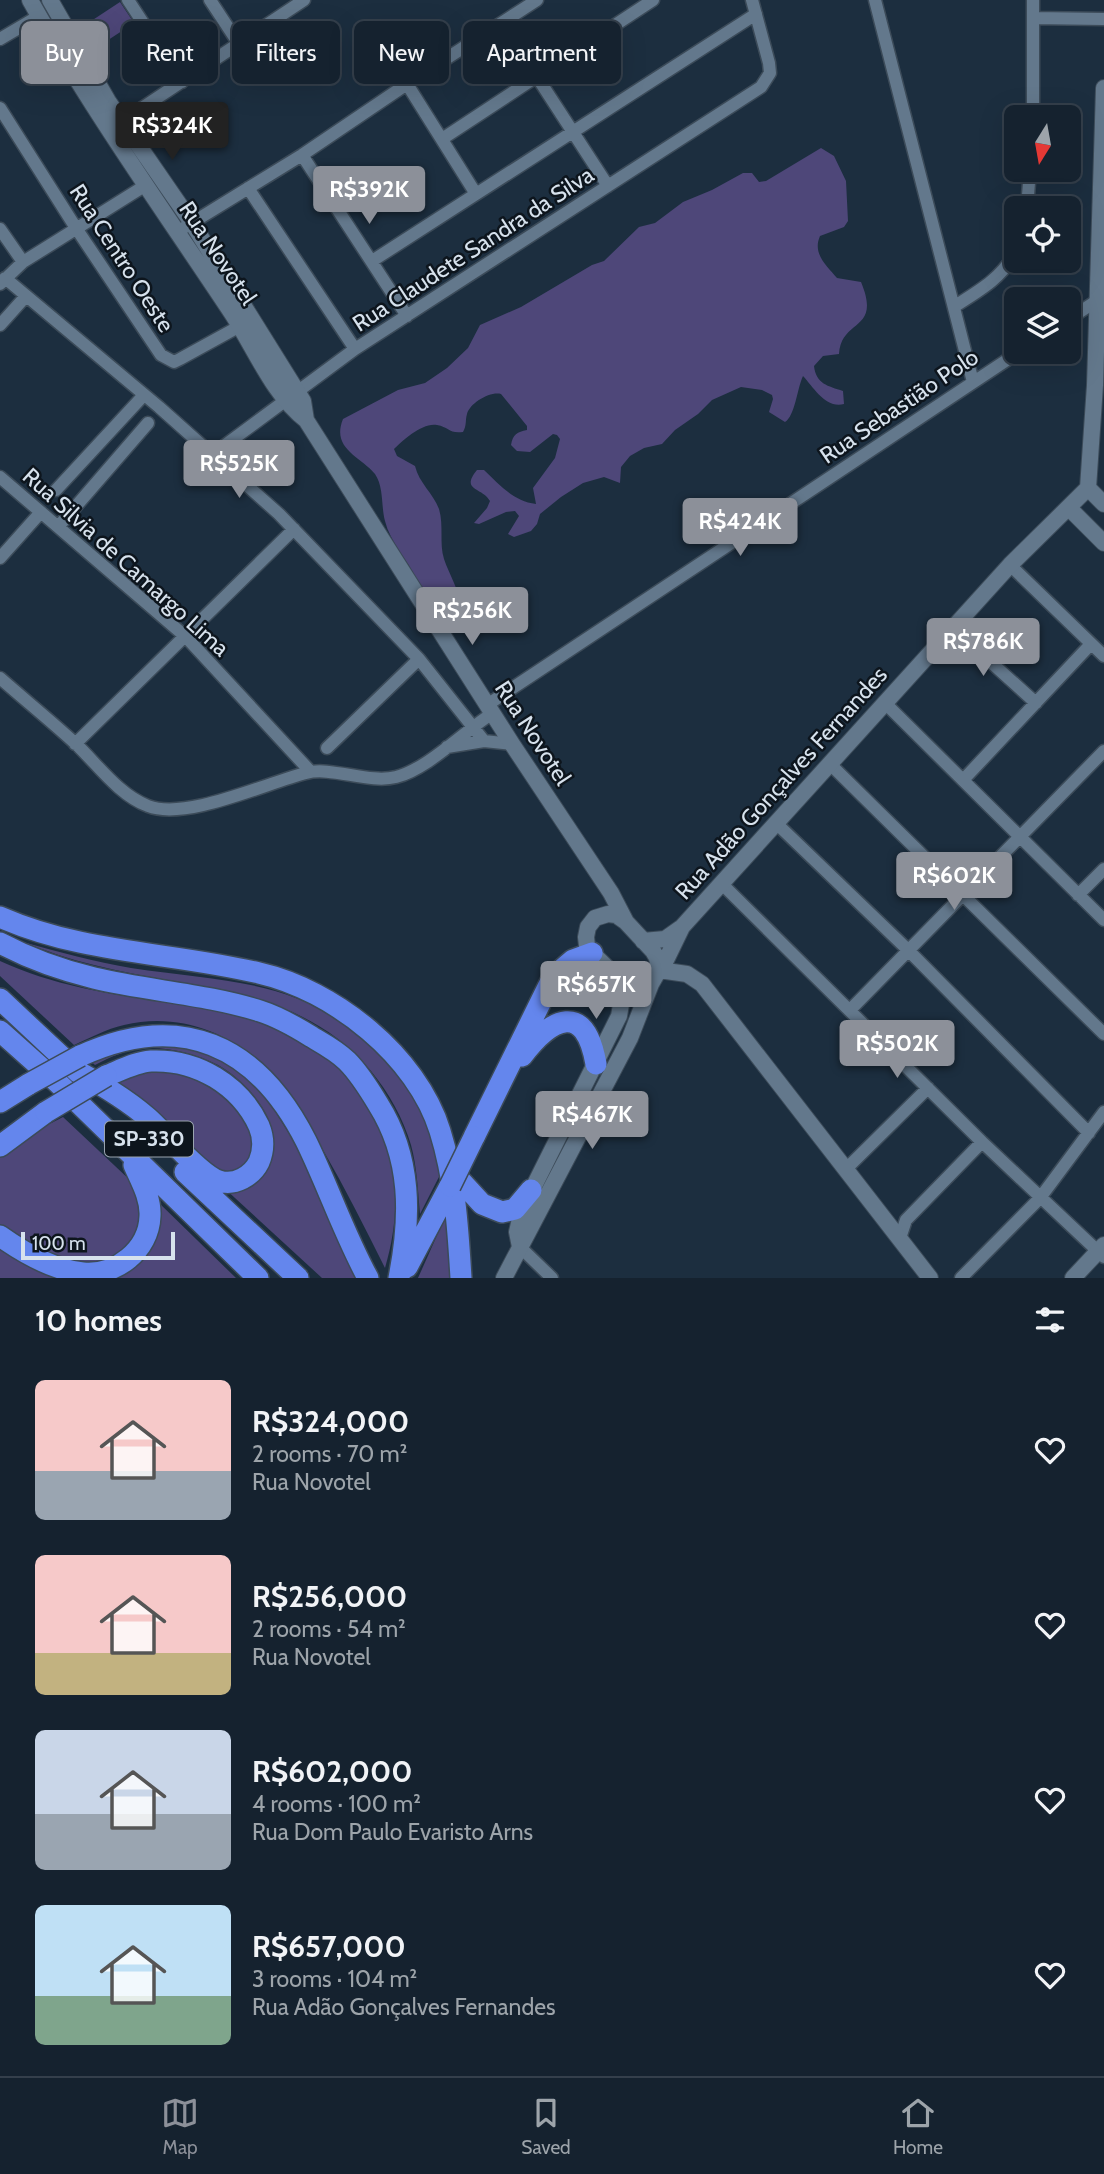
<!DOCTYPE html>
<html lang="en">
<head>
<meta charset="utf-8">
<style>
  :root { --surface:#15222f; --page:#222f3b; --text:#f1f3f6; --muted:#9da4aa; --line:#343f4b; --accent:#8c9099 }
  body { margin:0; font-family:Cabin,sans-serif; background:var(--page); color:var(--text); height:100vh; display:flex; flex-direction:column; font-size:26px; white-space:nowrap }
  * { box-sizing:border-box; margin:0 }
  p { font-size:23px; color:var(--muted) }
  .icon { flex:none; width:38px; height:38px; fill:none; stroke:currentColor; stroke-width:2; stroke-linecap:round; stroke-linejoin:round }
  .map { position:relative; height:1278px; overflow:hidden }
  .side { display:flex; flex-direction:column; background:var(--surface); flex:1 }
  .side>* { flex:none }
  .guide { position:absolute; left:21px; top:21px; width:700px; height:63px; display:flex; gap:14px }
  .needle { width:46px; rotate:191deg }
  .tools { position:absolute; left:1004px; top:105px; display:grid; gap:14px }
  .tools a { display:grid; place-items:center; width:77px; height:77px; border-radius:10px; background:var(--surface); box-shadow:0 7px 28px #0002,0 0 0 2px var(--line); font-size:35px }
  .scale { position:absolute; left:21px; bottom:18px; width:154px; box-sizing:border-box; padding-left:7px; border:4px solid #d7e2ed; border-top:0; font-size:19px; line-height:24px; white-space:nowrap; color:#d7e2ed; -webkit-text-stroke:5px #0d151d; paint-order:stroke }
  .price { position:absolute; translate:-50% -60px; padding:0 16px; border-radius:7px; background:var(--accent); color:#fff; font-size:23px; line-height:46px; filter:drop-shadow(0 2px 4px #0008) }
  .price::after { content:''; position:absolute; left:50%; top:42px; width:21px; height:16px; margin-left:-10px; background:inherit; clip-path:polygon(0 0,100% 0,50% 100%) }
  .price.current { background:#222; color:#fff }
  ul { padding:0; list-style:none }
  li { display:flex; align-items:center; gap:21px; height:175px; padding:0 35px }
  li span { display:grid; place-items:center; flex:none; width:196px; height:140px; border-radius:10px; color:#555 }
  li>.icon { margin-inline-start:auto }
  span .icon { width:84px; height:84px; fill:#fffc; stroke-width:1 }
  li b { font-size:30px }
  h2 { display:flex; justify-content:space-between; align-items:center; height:84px; padding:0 35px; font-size:30px }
  .tag { padding:0 24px; border-radius:10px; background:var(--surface); box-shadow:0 7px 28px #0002,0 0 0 2px var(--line); font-size:24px; line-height:63px }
  .tag.current { background:var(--accent); color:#fff }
  .dock { display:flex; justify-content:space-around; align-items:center; height:98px; border-top:2px solid var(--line); background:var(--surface); font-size:19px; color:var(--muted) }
  .dock a { display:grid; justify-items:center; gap:4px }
  .dock .current { color:var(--accent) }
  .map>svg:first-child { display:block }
</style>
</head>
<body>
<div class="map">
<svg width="1104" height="1278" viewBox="0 0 1104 1278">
  <rect width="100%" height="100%" fill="#1c2e3f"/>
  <path fill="#4e4779" d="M120,2l14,21 -41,27 -14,-21z
    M821,148l13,8 12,25 2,40 -4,6 -24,9c-8,18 7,30 17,42l24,4c21,50 -20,36 -22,72l-16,2 -9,10c2,18 14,20 29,25l1,13c-18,5 -30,-16 -41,-28 -6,13 -8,40 -18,46l-16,-10 4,-13 -1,-4 -10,-5 -21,-3 -29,13 -14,14 -23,16 -13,14 -18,4 -14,8 -9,11 -1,16 -16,-6 -21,6 -22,14 -21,17 -3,10 -6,7 -17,6 -6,-3 11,-18 -4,-5 -9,1 -27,12 -5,-1 13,-15 3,-7c-8,-14 -30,-10 -13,-31h7c16,15 29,31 52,34l-3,-16 22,-30 5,-19 -3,-4 -4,-1 -23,18 -13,-1 -6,-6c2,-11 6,-13 16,-15v-4l-26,-32c-11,-3 -31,9 -34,20 -2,7 0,11 -4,18 -14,2 -14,-5 -26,-7 -14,-3 -34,15 -43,24l3,7 18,10c4,17 18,27 24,43 5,17 0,34 5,50 5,15 15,30 16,46l-6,6h-19l-6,3c-4,-12 -7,-25 -13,-36 -9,-19 -26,-36 -31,-57 -4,-14 -1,-34 -10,-47 -15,-18 -44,-25 -32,-55l55,-29 27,-7 22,-15 21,-20 12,-23 41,-18 71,-42 12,-4 35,-34 16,-4 28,-21 29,-12 31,-17h9l7,9 7,-1z
    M23,942c36,10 72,20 108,26 99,15 175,10 250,87 15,16 32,35 41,55 9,19 14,41 20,61l-22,43c-2,-23 -3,-47 -9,-69 -8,-27 -22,-52 -40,-74 -71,-86 -179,-81 -277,-106 -25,-6 -48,-14 -71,-23z
    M0,961c52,24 108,33 164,41 19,3 39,3 58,7 51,11 107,38 138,82 6,8 10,19 15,28 25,47 25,98 10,149 -20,-40 -40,-80 -62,-118 -10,-17 -18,-36 -29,-51 -40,-55 -102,-90 -170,-74 -18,4 -34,13 -50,20l-74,-69z
    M147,1038l70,15 44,36 32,51 70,138h-41l-99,-91c9,-1 23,-1 31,-6 8,-3 14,-12 17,-20 14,-37 -23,-79 -53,-96 -21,-11 -48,-18 -72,-17 -19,1 -35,9 -51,17l-9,-8z
    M152,1069l40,5 36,20 26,36 -1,27c-15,17 -19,19 -40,10l-100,-86z
    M63,1117l69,65 9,20 1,17 -12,30 -27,16 -50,-7 -53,-31v-70l28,-22z
    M156,1200l80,78h-132l7,-1z
    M447,1213l7,65h-36z
    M0,1242l77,36h-77z"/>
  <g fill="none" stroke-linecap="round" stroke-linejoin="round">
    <defs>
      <path id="street" d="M128,0l54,82
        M210,0l29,44
        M875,0l98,382
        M1033,18l71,1
        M502,23l106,163
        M0,39l39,-23
        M407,84l69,110
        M0,108l76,120 85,127 13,7 6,-3 60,-33
        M1033,117v-117
        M115,126l189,-126
        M442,139l211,-139
        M302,155l105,161
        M248,188l107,161
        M1027,208l3,-38
        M0,229l23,33
        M177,232l125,-77 105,-71 130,-84
        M372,261l384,-247
        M5,278l154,129 120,107 140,145 65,82
        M0,284l23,-22 123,-77
        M955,306c27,-17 45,-27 62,-55
        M1069,319l29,-19h4
        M0,325l26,-29
        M213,454l142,-105 406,-262 9,-14 -1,-10 -17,-63
        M0,477l186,160 124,134
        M56,490l87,-94
        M58,527l90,-104
        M0,558l41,-46
        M1010,565l94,91
        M953,628l83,75
        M0,678c25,22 51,43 76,66 22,21 43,51 72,62 38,15 118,-23 158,-33 25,-7 63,11 90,4 32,-8 68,-46 97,-64
        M884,702l220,218
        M487,705l532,-353
        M75,744l219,-215
        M447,747l37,-6 28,3
        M327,748l92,-89
        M829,763l275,271
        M964,779l127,-135
        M776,823l131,126 182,184
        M721,883l261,259 122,115
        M1078,895l26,-26
        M850,1010l254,-259
        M846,1169l82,-81
        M900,1238l6,-18 76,-78
        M520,1247l32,31
        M961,1278l79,-80 64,-86"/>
      <path id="secondary" d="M30,0c61,109 134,211 203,315 22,34 41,81 73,105l206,324 99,149 15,29
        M50,0l58,101 84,122 111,178 3,19
        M1088,488l7,-103 9,-297
        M1088,488l16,16
        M1069,508l35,35
        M643,941l22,-2 17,-12 328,-362 78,-77
        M659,966l7,-6 16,-33
        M659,970l28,4 15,10 228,294
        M520,1247l-3,-15 5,-22 97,-194 4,-23 -3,-12
        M504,1278l126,-240 21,-54 8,-14 -2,-12 -4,-7 -27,-29 -10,-7 -8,-1 -13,4 -7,9 -2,10 1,9 5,7 33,32 16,3 10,-4
        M1073,1278l31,-33"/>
      <path id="highway" d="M0,917c84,37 172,35 259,56 75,17 158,83 181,158 15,48 18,97 21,147
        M0,943c30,16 61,27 94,35 55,13 112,16 166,33 19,6 36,16 52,26 12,7 25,14 35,24 12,12 22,28 31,43 34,54 33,113 21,174
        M0,999l79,74
        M0,1031l56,50 202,197
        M80,1056c100,-46 177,-12 226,85 22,45 38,93 62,137
        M522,1056c30,-39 63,-55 74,8
        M77,1071c25,14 49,28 71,47 17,15 52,57 71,63 16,5 33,-5 40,-19 5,-12 5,-24 0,-36 -19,-41 -62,-67 -108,-65 -15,1 -30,9 -45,15
        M0,1102l29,-18
        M474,1137l79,-160 20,-17 19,-7
        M0,1146l46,-34
        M185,1172l113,106
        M451,1175l8,4 23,25 20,8 13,-3 16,-19
        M0,1236c24,17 53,34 83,37 33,3 66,-23 67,-57 1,-18 -9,-35 -16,-51
        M407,1267l43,-81"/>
    </defs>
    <use href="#street" stroke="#3c4b59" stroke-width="15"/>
    <use href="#secondary" stroke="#3c4b59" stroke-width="18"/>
    <use href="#highway" stroke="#3c4b59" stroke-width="24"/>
    <use href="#street" stroke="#63788c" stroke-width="12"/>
    <use href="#secondary" stroke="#63788c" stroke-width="16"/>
    <use href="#highway" stroke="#6486ed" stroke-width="21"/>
    <defs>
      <path id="highway-bridge" d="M29,1084l51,-28
        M46,1112l60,-36
        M450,1186l24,-49"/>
    </defs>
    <use href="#highway-bridge" stroke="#3c4b59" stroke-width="24" stroke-linecap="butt"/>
    <use href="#highway-bridge" stroke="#6486ed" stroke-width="21"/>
  </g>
  <g text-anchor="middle" stroke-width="5" stroke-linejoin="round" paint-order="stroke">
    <rect fill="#0d151d" stroke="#9aa4af" stroke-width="2" x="105" y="1121.5" width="88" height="35" rx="5"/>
    <g font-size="21" font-weight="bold" fill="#d7e2ed">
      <text x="149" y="1146">SP-330</text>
    </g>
    <g font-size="23" fill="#d7e2ed" stroke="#0d151d">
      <text transform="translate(473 249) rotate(-33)" y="8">Rua Claudete Sandra da Silva</text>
      <text transform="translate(218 253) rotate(56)" y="8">Rua Novotel</text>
      <text transform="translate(122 258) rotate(57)" y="8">Rua Centro Oeste</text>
      <text transform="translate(899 406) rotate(-34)" y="8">Rua Sebastião Polo</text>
      <text transform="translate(126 562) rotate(42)" y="8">Rua Silvia de Camargo Lima</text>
      <text transform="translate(533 733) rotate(57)" y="8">Rua Novotel</text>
      <text transform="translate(781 783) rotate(-48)" y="8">Rua Adão Gonçalves Fernandes</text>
    </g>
  </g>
</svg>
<div class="tools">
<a><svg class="needle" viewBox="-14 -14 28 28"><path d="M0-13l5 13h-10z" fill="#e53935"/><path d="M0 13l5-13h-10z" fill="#9da4aa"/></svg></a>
<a><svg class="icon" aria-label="locate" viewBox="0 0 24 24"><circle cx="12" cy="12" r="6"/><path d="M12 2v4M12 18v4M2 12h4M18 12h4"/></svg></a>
<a><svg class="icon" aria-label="layers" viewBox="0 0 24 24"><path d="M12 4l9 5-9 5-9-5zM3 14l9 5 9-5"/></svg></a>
</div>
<div class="scale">100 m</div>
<b class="price current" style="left:172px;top:162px">R$324K</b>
<b class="price" style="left:369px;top:226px">R$392K</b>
<b class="price" style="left:239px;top:500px">R$525K</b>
<b class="price" style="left:740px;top:558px">R$424K</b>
<b class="price" style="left:472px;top:647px">R$256K</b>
<b class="price" style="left:983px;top:678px">R$786K</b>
<b class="price" style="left:954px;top:912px">R$602K</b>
<b class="price" style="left:596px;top:1021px">R$657K</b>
<b class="price" style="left:897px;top:1080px">R$502K</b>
<b class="price" style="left:592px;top:1151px">R$467K</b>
<div class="guide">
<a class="tag current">Buy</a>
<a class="tag">Rent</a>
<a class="tag">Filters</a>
<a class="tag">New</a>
<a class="tag">Apartment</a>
</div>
</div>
<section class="side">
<h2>10 homes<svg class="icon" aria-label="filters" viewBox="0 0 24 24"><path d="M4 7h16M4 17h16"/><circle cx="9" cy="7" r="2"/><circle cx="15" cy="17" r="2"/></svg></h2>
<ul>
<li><span style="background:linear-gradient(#f6c9c9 65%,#9aa5b1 0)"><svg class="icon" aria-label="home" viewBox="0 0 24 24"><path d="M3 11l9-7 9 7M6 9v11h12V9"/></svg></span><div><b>R$324,000</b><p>2 rooms · 70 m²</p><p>Rua Novotel</p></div><svg class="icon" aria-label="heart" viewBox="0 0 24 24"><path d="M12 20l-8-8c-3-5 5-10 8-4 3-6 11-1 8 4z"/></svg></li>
<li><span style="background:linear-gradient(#f6c9c9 70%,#c2b280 0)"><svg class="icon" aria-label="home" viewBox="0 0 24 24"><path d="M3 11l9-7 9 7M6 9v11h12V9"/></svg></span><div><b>R$256,000</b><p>2 rooms · 54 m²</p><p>Rua Novotel</p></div><svg class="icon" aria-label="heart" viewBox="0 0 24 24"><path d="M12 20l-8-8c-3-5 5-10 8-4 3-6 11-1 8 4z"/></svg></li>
<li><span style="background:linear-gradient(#c9d6e8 60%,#9aa5b1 0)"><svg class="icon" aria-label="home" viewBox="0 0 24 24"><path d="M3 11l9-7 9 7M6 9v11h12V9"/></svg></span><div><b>R$602,000</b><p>4 rooms · 100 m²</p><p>Rua Dom Paulo Evaristo Arns</p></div><svg class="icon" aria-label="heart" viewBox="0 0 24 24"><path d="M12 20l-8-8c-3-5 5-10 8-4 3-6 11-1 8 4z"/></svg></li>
<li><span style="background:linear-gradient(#bfe0f5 65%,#7fa58c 0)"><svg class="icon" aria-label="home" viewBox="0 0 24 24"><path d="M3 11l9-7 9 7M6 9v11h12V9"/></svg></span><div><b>R$657,000</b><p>3 rooms · 104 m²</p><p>Rua Adão Gonçalves Fernandes</p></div><svg class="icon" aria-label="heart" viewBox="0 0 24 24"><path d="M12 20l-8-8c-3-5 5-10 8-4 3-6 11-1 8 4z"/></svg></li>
</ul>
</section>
<nav class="dock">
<a class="current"><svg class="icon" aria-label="map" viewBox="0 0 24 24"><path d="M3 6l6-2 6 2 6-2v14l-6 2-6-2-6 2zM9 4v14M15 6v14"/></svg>Map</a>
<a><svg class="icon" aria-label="saved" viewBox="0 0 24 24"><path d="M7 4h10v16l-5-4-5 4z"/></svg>Saved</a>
<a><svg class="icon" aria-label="home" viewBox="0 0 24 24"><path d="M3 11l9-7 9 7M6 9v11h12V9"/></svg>Home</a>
</nav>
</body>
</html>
